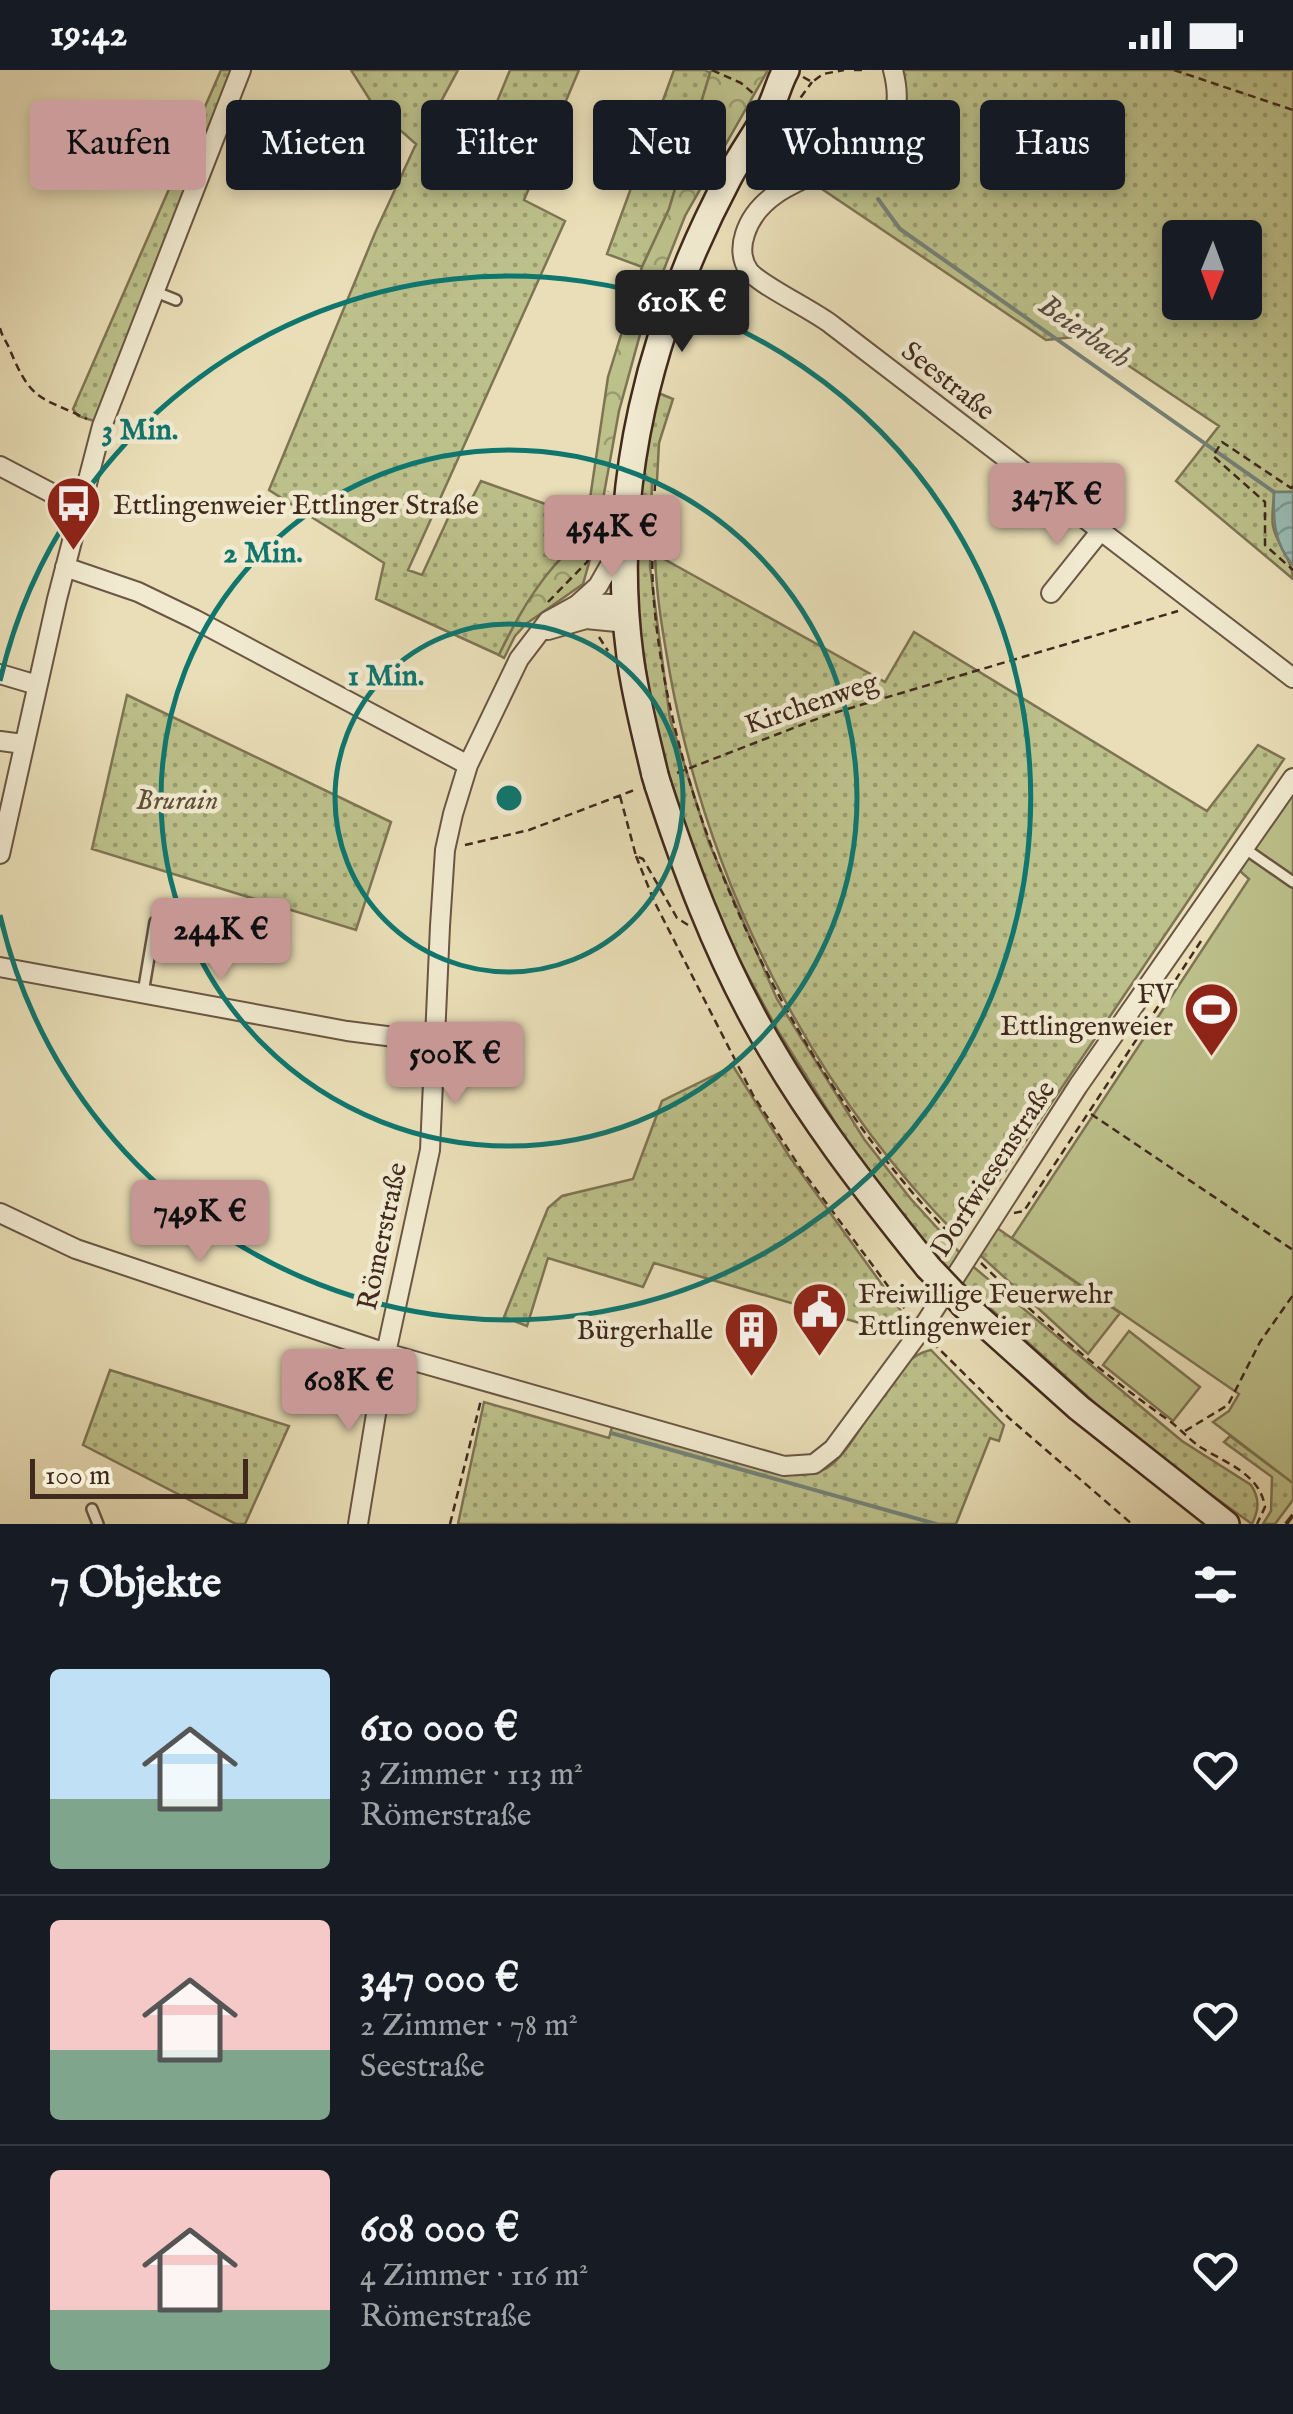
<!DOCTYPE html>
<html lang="de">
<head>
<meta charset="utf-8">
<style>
  :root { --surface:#171b24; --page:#20242c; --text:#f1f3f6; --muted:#9ea1a6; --line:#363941; --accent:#c59692 }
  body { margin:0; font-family:"IM FELL English",serif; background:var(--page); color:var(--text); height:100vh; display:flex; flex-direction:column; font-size:38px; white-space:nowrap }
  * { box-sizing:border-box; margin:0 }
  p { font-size:32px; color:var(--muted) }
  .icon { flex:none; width:55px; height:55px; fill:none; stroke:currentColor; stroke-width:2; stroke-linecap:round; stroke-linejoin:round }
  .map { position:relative; height:1454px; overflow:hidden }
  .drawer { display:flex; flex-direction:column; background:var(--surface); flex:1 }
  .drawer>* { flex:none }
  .guide { position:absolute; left:30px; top:30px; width:1235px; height:90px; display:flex; gap:20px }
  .needle { width:65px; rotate:181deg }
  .controls { position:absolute; left:1162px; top:150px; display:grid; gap:20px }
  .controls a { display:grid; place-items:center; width:100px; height:100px; border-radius:10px; background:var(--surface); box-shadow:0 5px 15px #0003; font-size:50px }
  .scale { position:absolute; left:30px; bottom:25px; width:218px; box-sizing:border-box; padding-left:10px; border:5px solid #40291d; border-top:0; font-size:28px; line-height:35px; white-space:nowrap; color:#40291d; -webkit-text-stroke:8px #f1ead0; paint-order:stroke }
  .price { position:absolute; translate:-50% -85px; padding:0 22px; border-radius:10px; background:var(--accent); color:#111; font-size:32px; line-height:65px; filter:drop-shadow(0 2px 5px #0008) }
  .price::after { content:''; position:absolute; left:50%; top:60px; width:30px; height:22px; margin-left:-15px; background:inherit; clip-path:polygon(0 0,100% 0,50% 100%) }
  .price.current { background:#222; color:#fff }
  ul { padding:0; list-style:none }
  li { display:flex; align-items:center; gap:30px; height:250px; padding:0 50px }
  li+li { border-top:2px solid var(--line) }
  li span { display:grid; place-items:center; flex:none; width:280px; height:200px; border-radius:10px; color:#555 }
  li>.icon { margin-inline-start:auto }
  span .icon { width:120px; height:120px; fill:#fffc; stroke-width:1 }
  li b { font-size:42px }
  h2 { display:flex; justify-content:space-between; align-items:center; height:120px; padding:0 50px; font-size:42px }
  .pill { padding:0 35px; border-radius:10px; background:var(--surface); box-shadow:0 5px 15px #0003; font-size:35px; line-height:90px }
  .pill.current { background:var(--accent); color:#111 }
  .status { display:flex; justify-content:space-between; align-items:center; height:70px; padding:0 50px; background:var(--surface); direction:ltr }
  .status svg { height:28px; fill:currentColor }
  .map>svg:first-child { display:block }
</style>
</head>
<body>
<div class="status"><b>19:42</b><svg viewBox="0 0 49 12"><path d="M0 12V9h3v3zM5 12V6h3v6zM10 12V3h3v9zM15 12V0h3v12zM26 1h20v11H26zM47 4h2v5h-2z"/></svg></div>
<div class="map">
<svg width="1293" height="1454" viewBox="0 0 1293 1454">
  <defs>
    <pattern id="green-dots" width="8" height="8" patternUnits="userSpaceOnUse" patternTransform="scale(2.5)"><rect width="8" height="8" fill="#bcc08a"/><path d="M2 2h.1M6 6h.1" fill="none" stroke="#9a9c70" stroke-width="1.8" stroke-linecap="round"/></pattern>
    <pattern id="forest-crowns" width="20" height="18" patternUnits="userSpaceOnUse" patternTransform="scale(2.5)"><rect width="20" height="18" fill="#bcc08a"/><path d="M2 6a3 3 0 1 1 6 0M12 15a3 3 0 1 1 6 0" fill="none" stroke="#9a9c70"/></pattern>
    <pattern id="water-waves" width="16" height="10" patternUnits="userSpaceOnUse" patternTransform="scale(2.5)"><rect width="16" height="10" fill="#98bbb3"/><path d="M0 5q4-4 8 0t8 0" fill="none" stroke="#7d9891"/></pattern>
  </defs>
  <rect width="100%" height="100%" fill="#e9deb7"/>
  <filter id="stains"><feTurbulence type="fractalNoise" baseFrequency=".002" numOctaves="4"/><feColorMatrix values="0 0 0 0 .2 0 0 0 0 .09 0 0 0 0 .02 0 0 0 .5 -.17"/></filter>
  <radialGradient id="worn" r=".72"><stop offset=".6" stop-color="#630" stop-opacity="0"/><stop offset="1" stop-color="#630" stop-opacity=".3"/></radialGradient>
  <path fill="url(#green-dots)" stroke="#7e7454" stroke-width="2.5" fill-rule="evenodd" d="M221,0h13l-140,351 -16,-5 -5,-7z
    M351,0h107l-35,65 48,30 39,-95h69l-55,130 41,21 -157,349 14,5 33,-72 12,5 14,-27 98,35 11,-1 -6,24c-35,23 -67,78 -85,116l-123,-56 8,-36 -115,-73 106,-257 41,-89 -41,-36z
    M674,0h31l5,3 -41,136 -27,58 -35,-13z
    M900,0h393v422h-19c0,11 -3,24 -1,34 4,20 20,34 20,53l-117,-98 43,-55 -135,-90 -38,4 -233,-157c62,-25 106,-35 87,-113zM1180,168h65v64h-65z
    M661,324l12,5 -14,44 -2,38 -5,-1 -2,87 20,152 39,124 68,156 87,140 46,59 60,66 212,177 69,44c9,14 8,24 1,39l-113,-81 -179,-162 -37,-40 -50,-58 -95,-152 -50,-92 -50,-127 -26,-103 -14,-90 -2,-68 4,-64 13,-87z
    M655,484l230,128 29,-50 293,179 51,-66 26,14 -324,479c-150,-151 -252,-355 -290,-564 -7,-40 -14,-79 -15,-120z
    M127,625l264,127 -35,108 -264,-81z
    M733,996l56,90 115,159 -10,18 -240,-70 -11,24 -95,-29 -21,68 -23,-9 44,-109 14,-12 71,-17 29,-78z
    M997,1158l123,85 -32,41 -108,-99z
    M931,1280l73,75 -5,16 -9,-3 -34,86h-498l26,-122 125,36 3,-11 184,48c9,-1 23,-2 31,-7 38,-26 58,-109 104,-118z
    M110,1300l179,56 -44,98h-9l-153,-79z
    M1230,1366l63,47v17l-18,24h-12l8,-13 1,-34 -48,-35z"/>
  <path fill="url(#forest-crowns)" stroke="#7e7454" stroke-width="2.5" d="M711,0h57l-83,146 -41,104 -25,91 -23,127 -13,46 -57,40 -11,12 -11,22 -5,-3c19,-40 47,-91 85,-116l24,-162 34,-110 27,-58z"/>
  <path fill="#bcc08a" stroke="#7e7454" stroke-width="2.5" d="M1293,720v693l-80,-61 16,-11 10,-17 -227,-156 237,-359 -9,-8z
    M1129,1261l71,56 -27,34 -70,-56z"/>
  <path fill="url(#water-waves)" stroke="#758177" stroke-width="2.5" d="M1274,422h19v73c-19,-21 -20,-46 -19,-73z"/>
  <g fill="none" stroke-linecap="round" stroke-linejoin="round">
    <path stroke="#758177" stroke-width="4" d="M878,129l22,30 374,263
      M611,1363l325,91"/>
    <defs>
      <path id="lane" d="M156,222l20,8
        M1244,778l49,34
        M143,923l12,-71
        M92,1439l6,15"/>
      <path id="street" d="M893,0c30,113 -122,81 -148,164 -4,12 -4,26 4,37 11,14 64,39 83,54l461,353
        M0,396l61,32 18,7
        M65,497l73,25 56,27 274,146
        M1051,523l48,-60
        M579,533l33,1 14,9
        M548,560l38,-11 41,4
        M0,604l37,11
        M0,671l23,3
        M0,784l57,-255 45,-173 139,-356
        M0,897l347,64 87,11
        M0,1143l76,36 310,104 398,113 30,-2 19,-15 88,-119 157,-244 215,-308
        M358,1454l28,-171 44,-203 10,-224 5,-76 8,-36 15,-49 51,-106 29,-38 29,-16 21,-19 24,-42"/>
      <path id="secondary" d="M655,705c-9,-39 -20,-79 -25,-119 -22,-168 21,-332 99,-479 12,-23 27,-43 39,-65 8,-14 10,-28 18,-42
        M658,715c27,83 57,163 99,239 48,88 109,166 171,243
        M964,1235l115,103 147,116"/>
    </defs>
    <use href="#lane" stroke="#6a5644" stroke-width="14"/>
    <use href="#street" stroke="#6a5644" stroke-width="22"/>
    <use href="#secondary" stroke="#40291d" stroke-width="30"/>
    <path stroke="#40291d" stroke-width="2.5" stroke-dasharray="8 5" stroke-linecap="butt" d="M712,0l29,13 13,11
      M854,0h10
      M1174,0l119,40
      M803,7l9,5 11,-8 21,-4
      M793,38l19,-26
      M788,49l-1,25 5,22
      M0,258c2,9 7,14 10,22 22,53 30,46 77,69
      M655,413c-1,35 -4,71 -2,106 15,227 145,492 304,652
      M1293,416l-2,2 -69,-46 -9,14 52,46v43l28,25
      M548,532l39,-40 11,-24 10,-47
      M599,567l9,14
      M677,703l150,-58 351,-104
      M620,726l16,60 7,3 34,59 11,7
      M465,775l64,-15 108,-41
      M636,786l18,45 99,194 48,74 110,148
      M1091,1044l202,136
      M1014,1143l10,-2 179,-273
      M981,1193c59,58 123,112 190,159 10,8 19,18 29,25 26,16 60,27 65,60l-8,17
      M932,1272l77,76 123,106
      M1185,1361l43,-26 32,-63 33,-47
      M450,1454l31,-124"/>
    <use href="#lane" stroke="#f1ead0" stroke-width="9"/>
    <use href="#street" stroke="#f1ead0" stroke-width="18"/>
    <use href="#secondary" stroke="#f1ead0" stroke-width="25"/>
    <path stroke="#40291d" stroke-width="4" stroke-dasharray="18 18" stroke-linecap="butt" d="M1286,1454l7,-9"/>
    <defs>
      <path id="secondary-bridge" d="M655,705l3,10
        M928,1197l36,38"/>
    </defs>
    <use href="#secondary-bridge" stroke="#40291d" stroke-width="30" stroke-linecap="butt"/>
    <use href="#secondary-bridge" stroke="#f1ead0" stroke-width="25"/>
  </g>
  <g fill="none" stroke="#0f766e" stroke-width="5">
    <circle cx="509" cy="728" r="174"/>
    <circle cx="509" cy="728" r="348"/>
    <path d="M0 611A522 522 0 1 1 0 845"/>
  </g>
  <defs>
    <symbol id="bus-pin" viewBox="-11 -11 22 30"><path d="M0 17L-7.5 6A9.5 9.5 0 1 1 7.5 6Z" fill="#8f2418" stroke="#f1ead0"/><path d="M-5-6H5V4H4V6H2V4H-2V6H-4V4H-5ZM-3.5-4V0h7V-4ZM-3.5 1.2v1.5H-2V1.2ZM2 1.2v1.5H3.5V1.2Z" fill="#fff"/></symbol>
    <symbol id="stadium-pin" viewBox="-11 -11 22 30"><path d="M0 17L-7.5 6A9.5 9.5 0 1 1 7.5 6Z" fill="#8f2418" stroke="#f1ead0"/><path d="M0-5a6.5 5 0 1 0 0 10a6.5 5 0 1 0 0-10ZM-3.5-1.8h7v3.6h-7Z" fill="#fff"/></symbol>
    <symbol id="civic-pin" viewBox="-11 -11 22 30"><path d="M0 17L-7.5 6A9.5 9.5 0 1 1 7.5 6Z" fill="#8f2418" stroke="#f1ead0"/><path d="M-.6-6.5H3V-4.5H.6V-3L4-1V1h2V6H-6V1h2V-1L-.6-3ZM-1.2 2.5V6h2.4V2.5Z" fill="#fff"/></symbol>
    <symbol id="building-pin" viewBox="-11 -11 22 30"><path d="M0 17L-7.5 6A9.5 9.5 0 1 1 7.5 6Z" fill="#8f2418" stroke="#f1ead0"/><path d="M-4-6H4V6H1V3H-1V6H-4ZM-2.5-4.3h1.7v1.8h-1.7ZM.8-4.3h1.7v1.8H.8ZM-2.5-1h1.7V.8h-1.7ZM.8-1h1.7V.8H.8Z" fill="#fff"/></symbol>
  </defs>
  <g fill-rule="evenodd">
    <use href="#bus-pin" x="42" y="402" width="63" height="86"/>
    <use href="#stadium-pin" x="1180" y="908" width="63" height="86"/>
    <use href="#civic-pin" x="788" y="1208" width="63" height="86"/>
    <use href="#building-pin" x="720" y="1228" width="63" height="86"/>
  </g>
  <g text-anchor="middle" stroke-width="9" stroke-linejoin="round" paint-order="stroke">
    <g font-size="28" fill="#40291d" stroke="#f1ead0">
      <text transform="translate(949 310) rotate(38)" y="10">Seestraße</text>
      <text transform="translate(811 632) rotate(-19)" y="10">Kirchenweg</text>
      <text transform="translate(992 1098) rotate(-57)" y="10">Dorfwiesenstraße</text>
      <text transform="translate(381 1166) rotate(-78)" y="10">Römerstraße</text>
    </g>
    <g font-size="28" fill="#40291d" stroke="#f1ead0" text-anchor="start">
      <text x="113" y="444">Ettlingenweier Ettlinger Straße</text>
      <text x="1173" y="933" text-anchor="end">FV<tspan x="1173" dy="32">Ettlingenweier</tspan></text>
      <text x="858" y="1233">Freiwillige Feuerwehr<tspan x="858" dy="32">Ettlingenweier</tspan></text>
      <text x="713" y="1269" text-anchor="end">Bürgerhalle</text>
    </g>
    <g font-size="28" font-style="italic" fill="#5f4f38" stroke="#f1ead0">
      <text x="177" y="739">Brurain</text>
    </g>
    <g font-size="30" font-style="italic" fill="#564e42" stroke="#f1ead0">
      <text transform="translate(1085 261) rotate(35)" y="10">Beierbach</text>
    </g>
  </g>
  <circle cx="509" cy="728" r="15" fill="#0f766e" stroke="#f1ead0" stroke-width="5"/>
  <g font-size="30" text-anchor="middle" font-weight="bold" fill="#0f766e" stroke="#f1ead0" stroke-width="9" stroke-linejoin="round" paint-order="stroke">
    <text x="140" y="369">3 Min.</text>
    <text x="263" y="492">2 Min.</text>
    <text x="386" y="615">1 Min.</text>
  </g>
  <rect width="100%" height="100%" filter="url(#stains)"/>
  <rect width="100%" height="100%" fill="url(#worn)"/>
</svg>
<div class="controls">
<a><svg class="needle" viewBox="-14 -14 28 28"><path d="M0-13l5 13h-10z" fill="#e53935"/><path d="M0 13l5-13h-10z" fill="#9ea1a6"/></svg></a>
</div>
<div class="scale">100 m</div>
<b class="price current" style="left:682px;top:285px">610K €</b>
<b class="price" style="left:1057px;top:478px">347K €</b>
<b class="price" style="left:612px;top:510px">454K €</b>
<b class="price" style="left:221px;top:913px">244K €</b>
<b class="price" style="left:455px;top:1037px">500K €</b>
<b class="price" style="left:200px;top:1195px">749K €</b>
<b class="price" style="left:349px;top:1364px">608K €</b>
<div class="guide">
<a class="pill current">Kaufen</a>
<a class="pill">Mieten</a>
<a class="pill">Filter</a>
<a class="pill">Neu</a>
<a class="pill">Wohnung</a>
<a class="pill">Haus</a>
</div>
</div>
<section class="drawer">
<h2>7 Objekte<svg class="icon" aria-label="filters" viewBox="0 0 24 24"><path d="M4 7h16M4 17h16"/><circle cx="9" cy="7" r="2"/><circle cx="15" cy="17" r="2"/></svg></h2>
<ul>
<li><span style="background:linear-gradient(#bfe0f5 65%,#7fa58c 0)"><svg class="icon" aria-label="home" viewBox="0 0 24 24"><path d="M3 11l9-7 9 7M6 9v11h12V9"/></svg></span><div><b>610 000 €</b><p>3 Zimmer · 113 m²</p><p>Römerstraße</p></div><svg class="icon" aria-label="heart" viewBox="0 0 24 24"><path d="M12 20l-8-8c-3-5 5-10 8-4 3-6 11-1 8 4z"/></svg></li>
<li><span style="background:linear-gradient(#f6c9c9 65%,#7fa58c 0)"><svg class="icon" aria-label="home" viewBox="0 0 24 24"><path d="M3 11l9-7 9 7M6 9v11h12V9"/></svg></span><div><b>347 000 €</b><p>2 Zimmer · 78 m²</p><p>Seestraße</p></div><svg class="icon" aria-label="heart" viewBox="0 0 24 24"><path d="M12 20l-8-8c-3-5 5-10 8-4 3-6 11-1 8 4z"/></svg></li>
<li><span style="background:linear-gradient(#f6c9c9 70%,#7fa58c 0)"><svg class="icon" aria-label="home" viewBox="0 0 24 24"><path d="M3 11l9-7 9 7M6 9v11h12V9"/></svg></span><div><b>608 000 €</b><p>4 Zimmer · 116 m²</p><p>Römerstraße</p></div><svg class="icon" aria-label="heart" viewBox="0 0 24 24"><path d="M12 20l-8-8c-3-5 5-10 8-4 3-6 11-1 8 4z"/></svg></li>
</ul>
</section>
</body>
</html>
